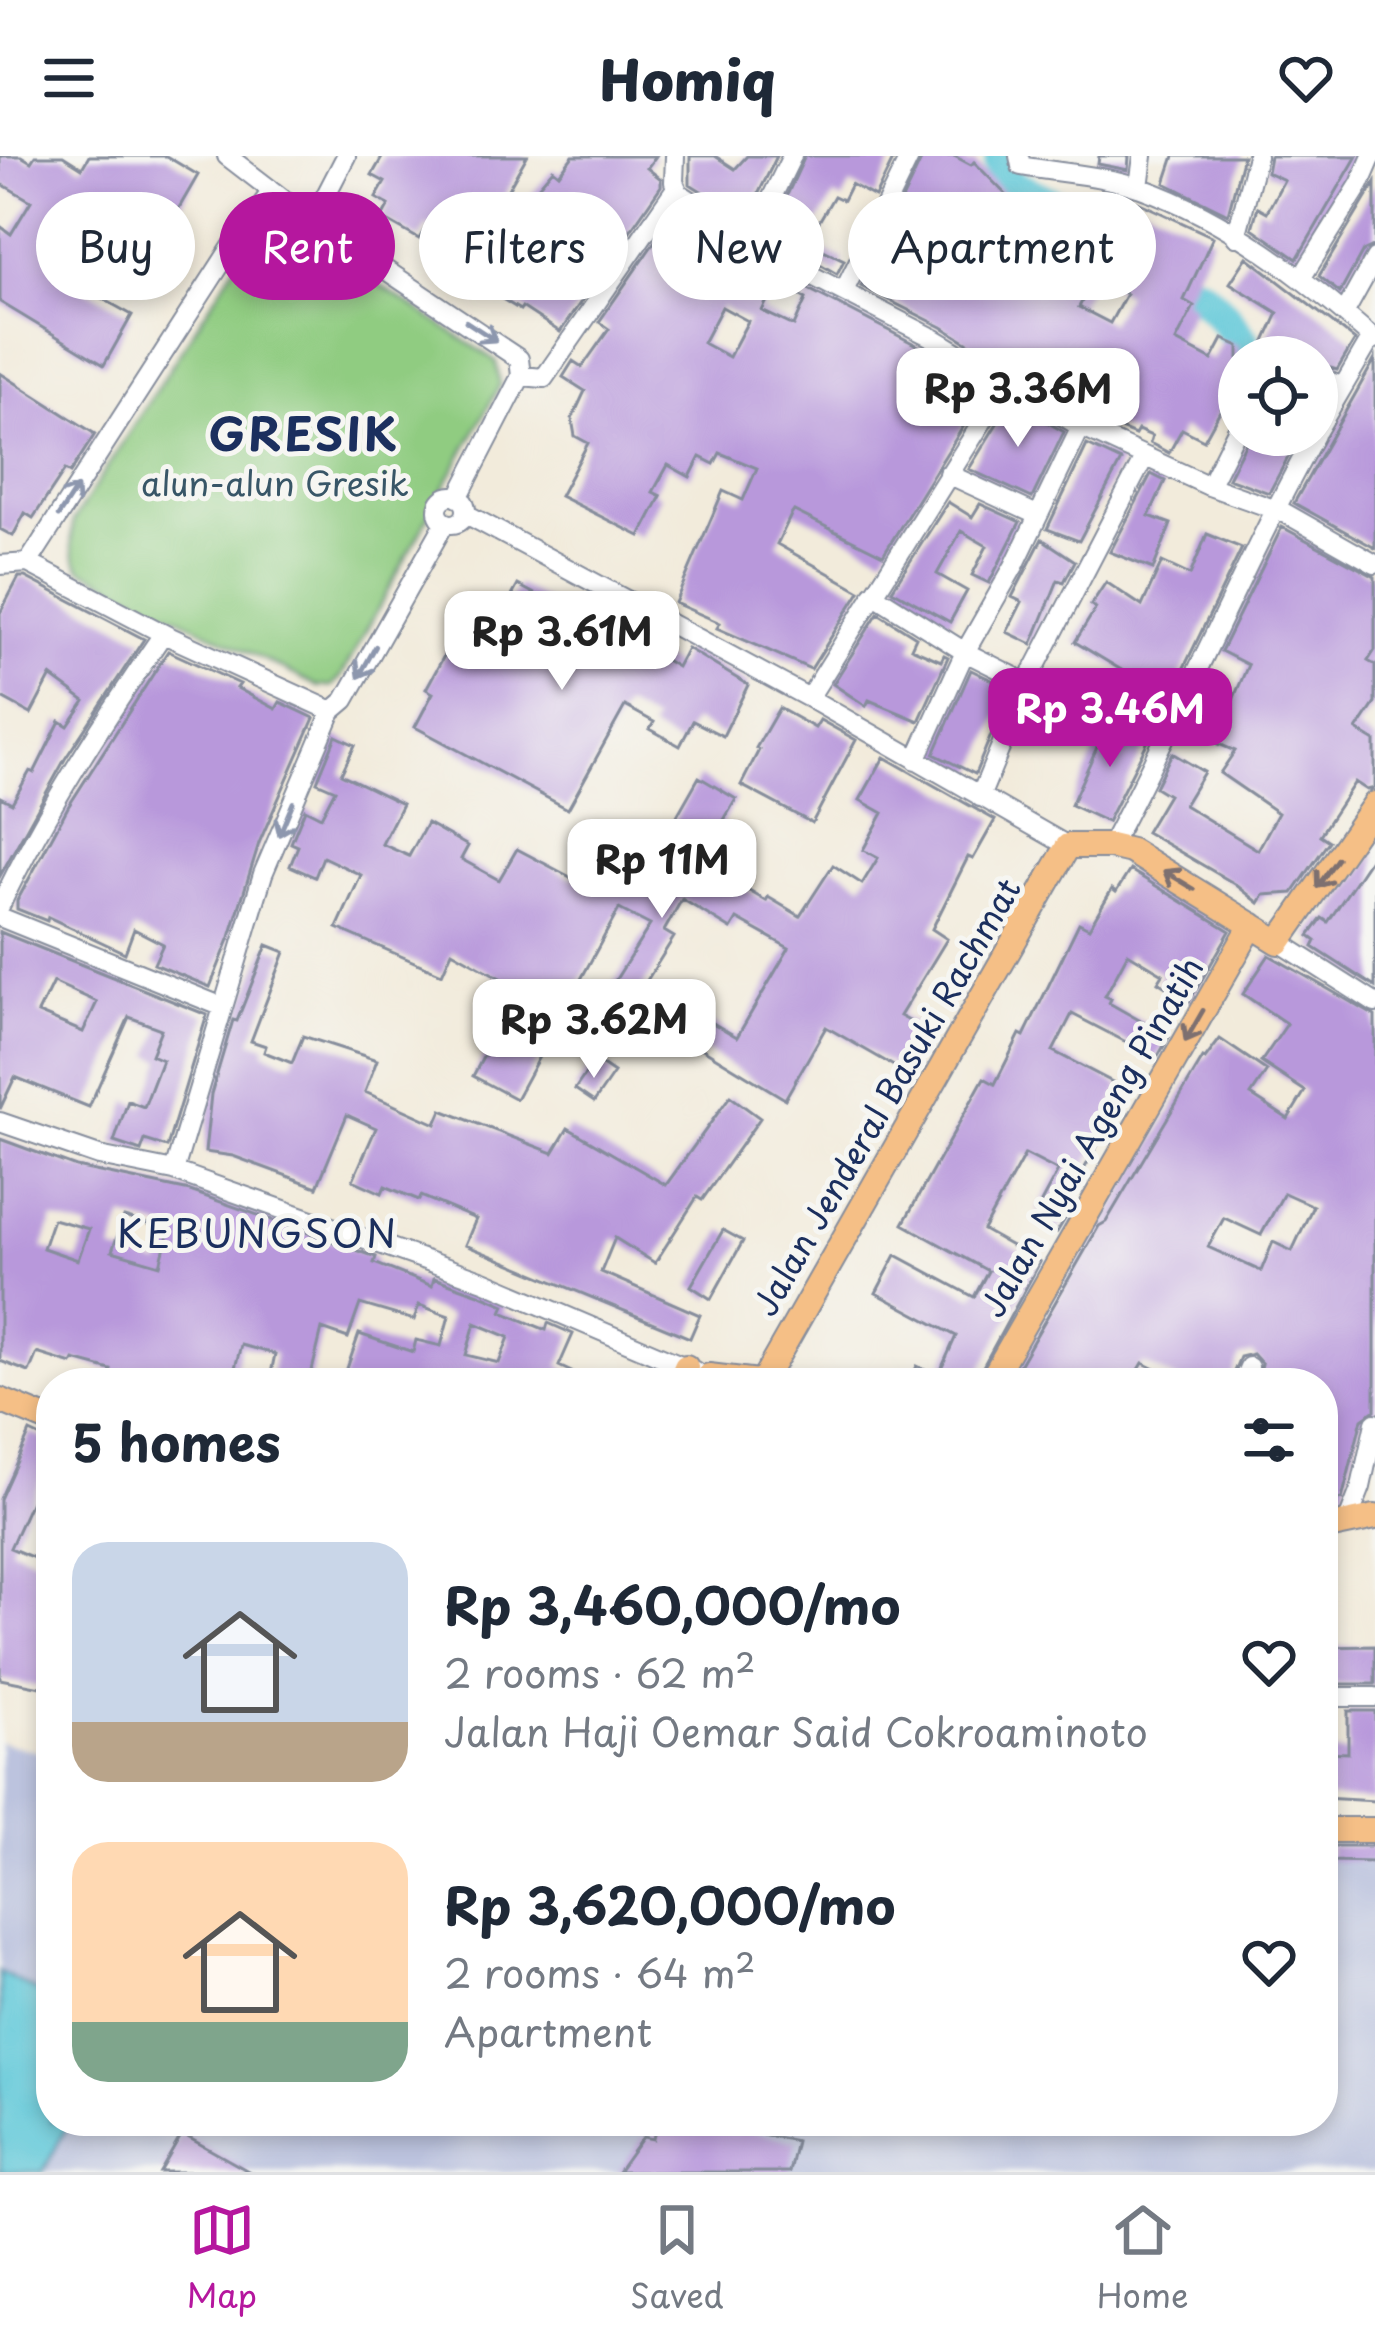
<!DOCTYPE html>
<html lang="en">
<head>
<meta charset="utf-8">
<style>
  :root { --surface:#fff; --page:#f6f6f7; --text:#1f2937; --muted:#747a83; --line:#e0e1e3; --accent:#b5179e }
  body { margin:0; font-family:"Playpen Sans",sans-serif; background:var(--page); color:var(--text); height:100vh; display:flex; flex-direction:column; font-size:45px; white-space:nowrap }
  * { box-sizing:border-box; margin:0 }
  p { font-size:39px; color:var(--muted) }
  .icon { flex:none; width:66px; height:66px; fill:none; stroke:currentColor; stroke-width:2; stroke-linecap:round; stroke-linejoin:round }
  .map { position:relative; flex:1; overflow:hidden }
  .side { position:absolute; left:36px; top:1212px; width:1302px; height:768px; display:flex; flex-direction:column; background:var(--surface); border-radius:48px; box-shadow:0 6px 18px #0003 }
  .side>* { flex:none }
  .top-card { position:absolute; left:36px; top:36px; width:1305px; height:108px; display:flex; gap:24px }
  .tools { position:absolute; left:1218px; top:180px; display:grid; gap:24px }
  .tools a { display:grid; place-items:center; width:120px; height:120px; border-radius:50%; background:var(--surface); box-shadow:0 6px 18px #0003; font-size:60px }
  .price { position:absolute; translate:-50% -102px; padding:0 27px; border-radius:24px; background:#fff; color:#222; font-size:39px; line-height:78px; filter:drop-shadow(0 3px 6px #0008) }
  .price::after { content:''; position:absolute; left:50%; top:72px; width:36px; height:27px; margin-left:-18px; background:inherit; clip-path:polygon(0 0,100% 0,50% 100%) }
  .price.current { background:var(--accent); color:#fff }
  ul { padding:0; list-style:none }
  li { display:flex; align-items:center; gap:36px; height:300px; padding:0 36px }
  li span { display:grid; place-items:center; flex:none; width:336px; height:240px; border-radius:36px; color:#555 }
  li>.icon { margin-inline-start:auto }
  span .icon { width:144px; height:144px; fill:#fffc; stroke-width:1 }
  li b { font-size:51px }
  h2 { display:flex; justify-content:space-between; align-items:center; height:144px; padding:0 36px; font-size:51px }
  .pill { padding:0 42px; border-radius:54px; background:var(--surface); box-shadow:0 6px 18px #0003; font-size:42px; line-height:108px }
  .pill.current { background:var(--accent); color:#fff }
  header { display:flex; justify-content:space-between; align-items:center; height:156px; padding:0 36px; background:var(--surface); font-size:54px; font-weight:800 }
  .tab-bar { display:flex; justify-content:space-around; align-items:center; height:168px; border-top:3px solid var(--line); background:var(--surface); font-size:33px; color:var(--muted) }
  .tab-bar a { display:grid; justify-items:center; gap:6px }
  .tab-bar .current { color:var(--accent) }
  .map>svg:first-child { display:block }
</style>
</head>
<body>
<header><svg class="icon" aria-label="menu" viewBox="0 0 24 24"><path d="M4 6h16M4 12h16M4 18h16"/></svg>Homiq<svg class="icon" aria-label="heart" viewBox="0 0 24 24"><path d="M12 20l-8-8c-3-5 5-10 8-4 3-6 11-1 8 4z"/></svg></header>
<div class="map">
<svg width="1375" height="2016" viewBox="0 0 1375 2016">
  <rect width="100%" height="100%" fill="#f6f6f2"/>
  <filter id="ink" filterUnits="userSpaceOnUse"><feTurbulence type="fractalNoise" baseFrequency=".00833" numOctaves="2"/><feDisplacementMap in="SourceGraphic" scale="24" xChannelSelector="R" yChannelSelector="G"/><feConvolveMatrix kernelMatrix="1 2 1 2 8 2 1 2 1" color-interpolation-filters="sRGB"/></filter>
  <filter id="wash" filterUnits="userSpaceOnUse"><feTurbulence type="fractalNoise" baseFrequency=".004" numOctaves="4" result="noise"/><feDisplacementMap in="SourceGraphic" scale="48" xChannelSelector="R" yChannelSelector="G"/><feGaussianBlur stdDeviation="2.7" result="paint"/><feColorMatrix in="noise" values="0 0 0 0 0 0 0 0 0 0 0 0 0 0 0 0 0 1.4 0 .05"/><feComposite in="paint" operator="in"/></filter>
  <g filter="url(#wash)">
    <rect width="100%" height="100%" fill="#f2ebdb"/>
    <path fill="#bcc3de" d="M0,1586l51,13v244l-51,-27z
      M1375,1699v317h-1332l27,-51h1253v-265z"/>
    <path fill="#90cc81" stroke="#567e70" stroke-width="3" d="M288,75l18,6 190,124 4,24 -159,292 -9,9 -13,1 -238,-118c-12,-16 -10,-28 -8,-48l173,-273 16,-11z"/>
    <path fill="#5dc7d8" stroke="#3c7b9b" stroke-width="3" d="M0,1816l51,27v122h19l-27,51h-43z"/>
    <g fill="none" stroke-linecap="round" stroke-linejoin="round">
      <path stroke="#5dc7d8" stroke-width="36" d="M1005,0l-3,8 7,22c61,25 113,57 164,96 8,7 17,7 26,12 18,12 32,32 44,50"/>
    </g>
    <g id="blocks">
      <path fill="#b898db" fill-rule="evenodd" d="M0,0h21l10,6 4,-6h28l19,12 7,-12h77l32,19 -55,95 -41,-24 -24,39 54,30 -28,50 -104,-63v-76l11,8 20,-33 -31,-18z
        M383,0h144l-43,75 -34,-19 -11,20 -12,-7 -8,14 -37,-21 7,-13 -13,-7 9,-16 -13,-7z
        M573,0h83l-9,12 14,11v7l-101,146 -38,-25 -2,3 -29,-18 -2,5 -30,-16 22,-42 8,5 64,-75 6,5zM528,83l29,23 -16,26 -32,-20z
        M690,0h25l20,13 12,-13h30l-31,63 -56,-35z
        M805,0h90l-20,41 -24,-13 -8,16 -9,-4 -27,46 37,18 -7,14 -68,-40z
        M923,0h31l17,9 3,-3 40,41 2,-3 32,21 7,-14 55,37 19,-46 84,39 -29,63 10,6 -18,35 36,19 11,-21 16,7v30l-35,64 -22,-11 -13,24 -19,-10 2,-7 -14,-6 -3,5 -48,-20 -145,-88 -81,-41zM1095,120l31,18 -16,29 -31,-16z
        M1099,0h30l-1,14 -30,-6z
        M1174,0h69l-15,58 -63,-31z
        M1270,0h87l-60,103 -45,-31 6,-21 9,5 17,-32 -17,-8z
        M1375,27v62l-12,6 -23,42 -21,-17z
        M678,52l115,73 135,70 60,36 -105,168 -89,-44 -3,4 -14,29 83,47 -49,78 -94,-41 3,-5 -45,-20 48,-112 20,9 14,-32 -37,-15 -6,11 -14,-7 -10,20 -22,-12 -15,27 8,4 -21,40 -80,-40 28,-53 -13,-7 -3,-17 13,-28 -22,-14 10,-16 9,6 27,-38 -10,-7zM776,126l30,17 -12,27 -32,-15zM722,151l26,14 -19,36 -26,-14z
        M1247,101l108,83 -18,30 -20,-6v-7h-59l20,-44 -48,-30z
        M1375,203v189l-81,-45z
        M0,217l95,61 -25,39 -5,-3 -32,48 -8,-5 -12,23 -13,-7z
        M1011,245l53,31 -32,66 -63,-29z
        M1250,279h50l-31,58 -41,-15z
        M1087,289l34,16 -42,80 -32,-12z
        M1151,318l14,7 -16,35 22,8 -18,45 -43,-17z
        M948,346l24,15 8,-13 40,18 -31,61 -17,-8 15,-29 -26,-15 -24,43 30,17 -17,31 -58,-32z
        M1282,371l93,50v73l-7,11 7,4v38l-18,27 18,11v47l-8,2 -12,-8 -35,53 9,6 -36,52 -29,2 -5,8 -24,-19 -89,-52 22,-37 -13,-8 17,-34 32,19 -20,33 74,45 20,-37 -58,-40 15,-22 -51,-22 10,-21 30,13 24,-56 -27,-14z
        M1207,378l35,14 -83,171 -47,-20 11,-28 -48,-29 21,-34 -5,-3 15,-23 36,24 20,-44 28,13z
        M1042,383l33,22 -11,21 -6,-2 -26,64 -25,-12 15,-30 -10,-5z
        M19,421h6l119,62 -79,120 -65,117v-79l12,6 18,-32 4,2 26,-52 8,5 17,-25 -34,-25 -20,38 -31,-17v-84z
        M518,429l75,40 3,-7 81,49 10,-19 61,37 -25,51 -30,-15 -13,25 -30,-17 4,-7 -29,-16 -57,103 -153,-82 18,-34 -7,-4 31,-57 8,4 17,-33 20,11z
        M878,457l38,24 -5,11 30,13 3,-6 4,2 -29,64 -50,-21 -3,6 -33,-22z
        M168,495l72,33 -3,4 39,21 4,-7 34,16 -55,125 -29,94 -20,50 -56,-23 9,-20 -29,-15 -9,24 -77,-36 -1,4 -30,-12v-8l51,-94z
        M971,514l39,19 -35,85 -41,-20z
        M779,552l36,20 5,-8 36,20 -44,83 -71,-38 18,-35 -3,-2z
        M1111,560l38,23 -42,83 -36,-17z
        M336,580l19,9 -14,29 61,30 -20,40 27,12 18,-33 41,23 -7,13 38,21 18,-31 57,30 13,-26 54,26 58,-102 37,22 -36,63 66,39 2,-4 32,19 33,-51 29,19 16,-26 -15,-8 20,-37 -23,-13 24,-43 111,63 -22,39 -5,-2 -36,72 15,10 -47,77 22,12 -23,41 -73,-42 -41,72 -84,-51 6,-11 -30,-17 13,-22 19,11 -5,9 33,19 52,-89 -52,-29 -6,10 -49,-30 -18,32 10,6 -48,77 -23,-14 47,-75 -31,-16 -103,190 -43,-23 47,-87 -68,-38 -10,23 -105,-46 24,-53 -38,-18 -8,20 -25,-11 8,-20 -7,-3 14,-34 16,8 14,-27 -18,-8z
        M1375,696v135l-62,-40 3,-6 -7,-5 13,-18 6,4z
        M1130,714l100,61 -41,71 -31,-20 5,-8 -35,-21 -23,43 6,3 -2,4 60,34 -12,21 -85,-44 -19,37 67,35 -11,27 5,3 -40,71 -9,23 4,2 -12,20 -18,-9 5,-10 -7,-3 21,-39 -33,-17 -42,76 57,32 -66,121h-65l8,-17 21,10 18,-40 -80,-43 20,-38 78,42 14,-26 -85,-47 81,-146 11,6 25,-50 4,2 55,-113 10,5 23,-39 4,3z
        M0,776l207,83 -40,132 -22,-7 -4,11 -27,-9 14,-41 16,6 18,-47 -11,-5 10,-26 -32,-12 -40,90 -74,-30 -15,32zM53,826l44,20 -14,30 -45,-19z
        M267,789l18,7 -34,89 15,5 -2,6 28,11 11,-27 74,24 -12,32 71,32 6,-14 111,43 15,-25 98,57 64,-89 30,22 -58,82 -5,-3 -42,66 -40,-25 -14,34 99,43 -10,23 -225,-93 11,-26 -55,-23 -2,4 -34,-14 -3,7 -29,-13 23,-52 -29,-13 -30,72 -84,-31 -28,-4 6,-58 22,-74 4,1z
        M1269,799l106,61v394l-13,9 -20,80 -5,1 -3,9 -11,2v-71l8,-25 -8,-3v-29h-66l5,-19 -9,-10 -13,3 -11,26h-45l-41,-20 -12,20h-122l90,-157 7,-4 97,-164 2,1 15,-20 47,32 -16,24 37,24 17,-28 -44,-29 26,-38 -44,-30zM1284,1037l29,13 -21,45 -19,-9 -12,29 -53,-24 16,-29 37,17z
        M595,904l19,13 -20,29 -19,-13z
        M0,983l76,28 114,24 186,66 -2,6 58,23 2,-8 45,16 26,11 -3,7 44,18 2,-7 25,11 -14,32 36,17h-253l17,-49 54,18 3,-12 25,6 8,-30 -30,-11 -5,15 -54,-16 -12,34 -26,-9 -13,54h-40l6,-29 -34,-9 -10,38h-123l3,-13 -37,-10 -2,4 -35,-11 -8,19 -29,-11zM124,1061l45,13 -9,35 -48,-14zM53,1063l36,10 -11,31 -35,-12zM475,1167l34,14 -10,26 -33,-8z
        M723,1074l20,11 -32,58 -20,-13z
        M30,1276l21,10v15l-41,91 41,17v124l-51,-10v-180z
        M1375,1490v38h-41l-11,5v-42z
        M1348,1555h27v90l-52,-3v-46l25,1z
        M1329,1690h46v16l-46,-1z
        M657,1965h40l99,20 -7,31h-171l25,-35 10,2z
        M182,1978l68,38h-90z"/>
    </g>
  </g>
  <g filter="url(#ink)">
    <use href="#blocks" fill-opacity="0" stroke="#868d9c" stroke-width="3"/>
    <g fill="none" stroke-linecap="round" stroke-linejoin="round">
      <defs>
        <path id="minor" d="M227,0l78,60 214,143 2,17 -63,122
          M675,0l-1,26 5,11 120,76 136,70 146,88 128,59 76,27 90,51
          M1019,0l2,10c38,7 83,9 120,22 88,31 165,91 234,152
          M1139,31l4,-31
          M271,36l-38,53 -205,318 140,73 164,75 13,-11 100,-177
          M313,64l33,-64
          M1236,81l21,-81
          M751,84l41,-84
          M1302,121l58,-93 12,-28
          M844,135l66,-135
          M1345,156l30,-54
          M521,220l23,2 132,-190
          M1317,221l24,9
          M1317,275l55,-94
          M948,318l89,41
          M1209,330l30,-60
          M438 354a14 14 0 1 1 28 0a14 14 0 1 1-28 0Z
          M466,358l343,184 259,148
          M0,409l28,-2
          M873,438l92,58 62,31
          M809,542l197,-314
          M916,604l49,-108 49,-86 67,-139
          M980,641l47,-114 117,-225
          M1110,690c72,-135 131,-277 205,-411
          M0,750c46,-97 103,-184 163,-272
          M0,761l223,90
          M1279,786l96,61
          M0,966l99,34 75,15 310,110 211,90
          M174,1015l89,-297 69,-163
          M1242,1227l7,-16
          M1347,1367l14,-36 14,-64
          M1323,1557l11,-16h41"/>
        <path id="major" d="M763,1225l305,-535h42l21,5 148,91 96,-138
          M679,1227l7,-16
          M705,1227l4,-7 58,7
          M990,1227l262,-458
          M0,1244l51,21
          M1323,1372l52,-11
          M1323,1674h52"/>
      </defs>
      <use href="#minor" stroke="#868d9c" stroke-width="22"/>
      <use href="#major" stroke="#868d9c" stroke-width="28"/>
      <use href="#minor" stroke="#fff" stroke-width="18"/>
      <use href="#major" stroke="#f5bf86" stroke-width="24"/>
    </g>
    <defs><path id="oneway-shaft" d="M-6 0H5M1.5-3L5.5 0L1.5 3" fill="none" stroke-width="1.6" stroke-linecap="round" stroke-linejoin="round" transform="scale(3)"/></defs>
    <g stroke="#8d97ae">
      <use href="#oneway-shaft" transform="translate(481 175) rotate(33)"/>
      <use href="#oneway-shaft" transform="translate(68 345) rotate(-57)"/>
      <use href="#oneway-shaft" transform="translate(367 506) rotate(119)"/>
      <use href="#oneway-shaft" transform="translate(286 663) rotate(113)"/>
    </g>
    <g stroke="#7d7070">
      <use href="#oneway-shaft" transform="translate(1327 717) rotate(125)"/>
      <use href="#oneway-shaft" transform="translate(1179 724) rotate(-149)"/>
      <use href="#oneway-shaft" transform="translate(1194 870) rotate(120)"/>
    </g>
  </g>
  <g text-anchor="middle" stroke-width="10" stroke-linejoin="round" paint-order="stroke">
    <g font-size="33" fill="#385667" stroke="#f6f6f2">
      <text x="275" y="340">alun-alun Gresik</text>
    </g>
    <g font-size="33" fill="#1b2f5e" stroke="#f6f6f2">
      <text transform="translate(887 941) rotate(-60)" y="12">Jalan Jenderal Basuki Rachmat</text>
      <text transform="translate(1092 981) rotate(-60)" y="12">Jalan Nyai Ageng Pinatih</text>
    </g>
    <g font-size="39" letter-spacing="3" fill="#1b2f5e" stroke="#f6f6f2">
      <text x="258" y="1092">KEBUNGSON</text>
    </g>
    <g font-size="45" font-weight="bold" letter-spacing="3" fill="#1b2f5e" stroke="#f6f6f2">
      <text x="304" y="295">GRESIK</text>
    </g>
  </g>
</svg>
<div class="tools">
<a><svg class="icon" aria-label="locate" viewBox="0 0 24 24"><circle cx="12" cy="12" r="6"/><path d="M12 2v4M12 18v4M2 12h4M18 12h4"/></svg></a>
</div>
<b class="price" style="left:1018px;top:294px">Rp 3.36M</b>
<b class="price" style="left:562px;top:537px">Rp 3.61M</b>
<b class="price current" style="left:1110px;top:614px">Rp 3.46M</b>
<b class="price" style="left:662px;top:765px">Rp 11M</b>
<b class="price" style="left:594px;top:925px">Rp 3.62M</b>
<div class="top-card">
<a class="pill">Buy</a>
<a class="pill current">Rent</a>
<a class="pill">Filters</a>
<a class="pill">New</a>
<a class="pill">Apartment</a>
</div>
<section class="side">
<h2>5 homes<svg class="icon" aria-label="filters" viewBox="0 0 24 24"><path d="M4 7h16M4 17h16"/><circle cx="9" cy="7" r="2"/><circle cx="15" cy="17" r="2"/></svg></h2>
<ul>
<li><span style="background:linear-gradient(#c9d6e8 75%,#b9a48a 0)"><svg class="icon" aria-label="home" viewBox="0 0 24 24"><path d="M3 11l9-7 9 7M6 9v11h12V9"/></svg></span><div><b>Rp 3,460,000/mo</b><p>2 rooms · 62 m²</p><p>Jalan Haji Oemar Said Cokroaminoto</p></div><svg class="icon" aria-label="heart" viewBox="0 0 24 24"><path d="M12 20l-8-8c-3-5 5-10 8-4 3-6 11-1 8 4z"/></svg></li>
<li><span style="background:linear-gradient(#ffd9b3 75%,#7fa58c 0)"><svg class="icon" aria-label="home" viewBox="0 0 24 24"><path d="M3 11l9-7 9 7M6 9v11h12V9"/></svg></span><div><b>Rp 3,620,000/mo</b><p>2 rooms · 64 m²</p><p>Apartment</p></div><svg class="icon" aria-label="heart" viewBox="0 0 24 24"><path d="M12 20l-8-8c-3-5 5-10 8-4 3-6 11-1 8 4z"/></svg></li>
</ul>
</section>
</div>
<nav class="tab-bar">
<a class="current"><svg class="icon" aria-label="map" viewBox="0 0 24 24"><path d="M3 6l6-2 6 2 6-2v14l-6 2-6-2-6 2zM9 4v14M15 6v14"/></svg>Map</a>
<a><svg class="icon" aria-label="saved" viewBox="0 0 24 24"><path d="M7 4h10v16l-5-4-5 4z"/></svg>Saved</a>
<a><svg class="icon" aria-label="home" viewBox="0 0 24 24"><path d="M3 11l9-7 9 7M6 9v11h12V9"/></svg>Home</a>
</nav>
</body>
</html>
